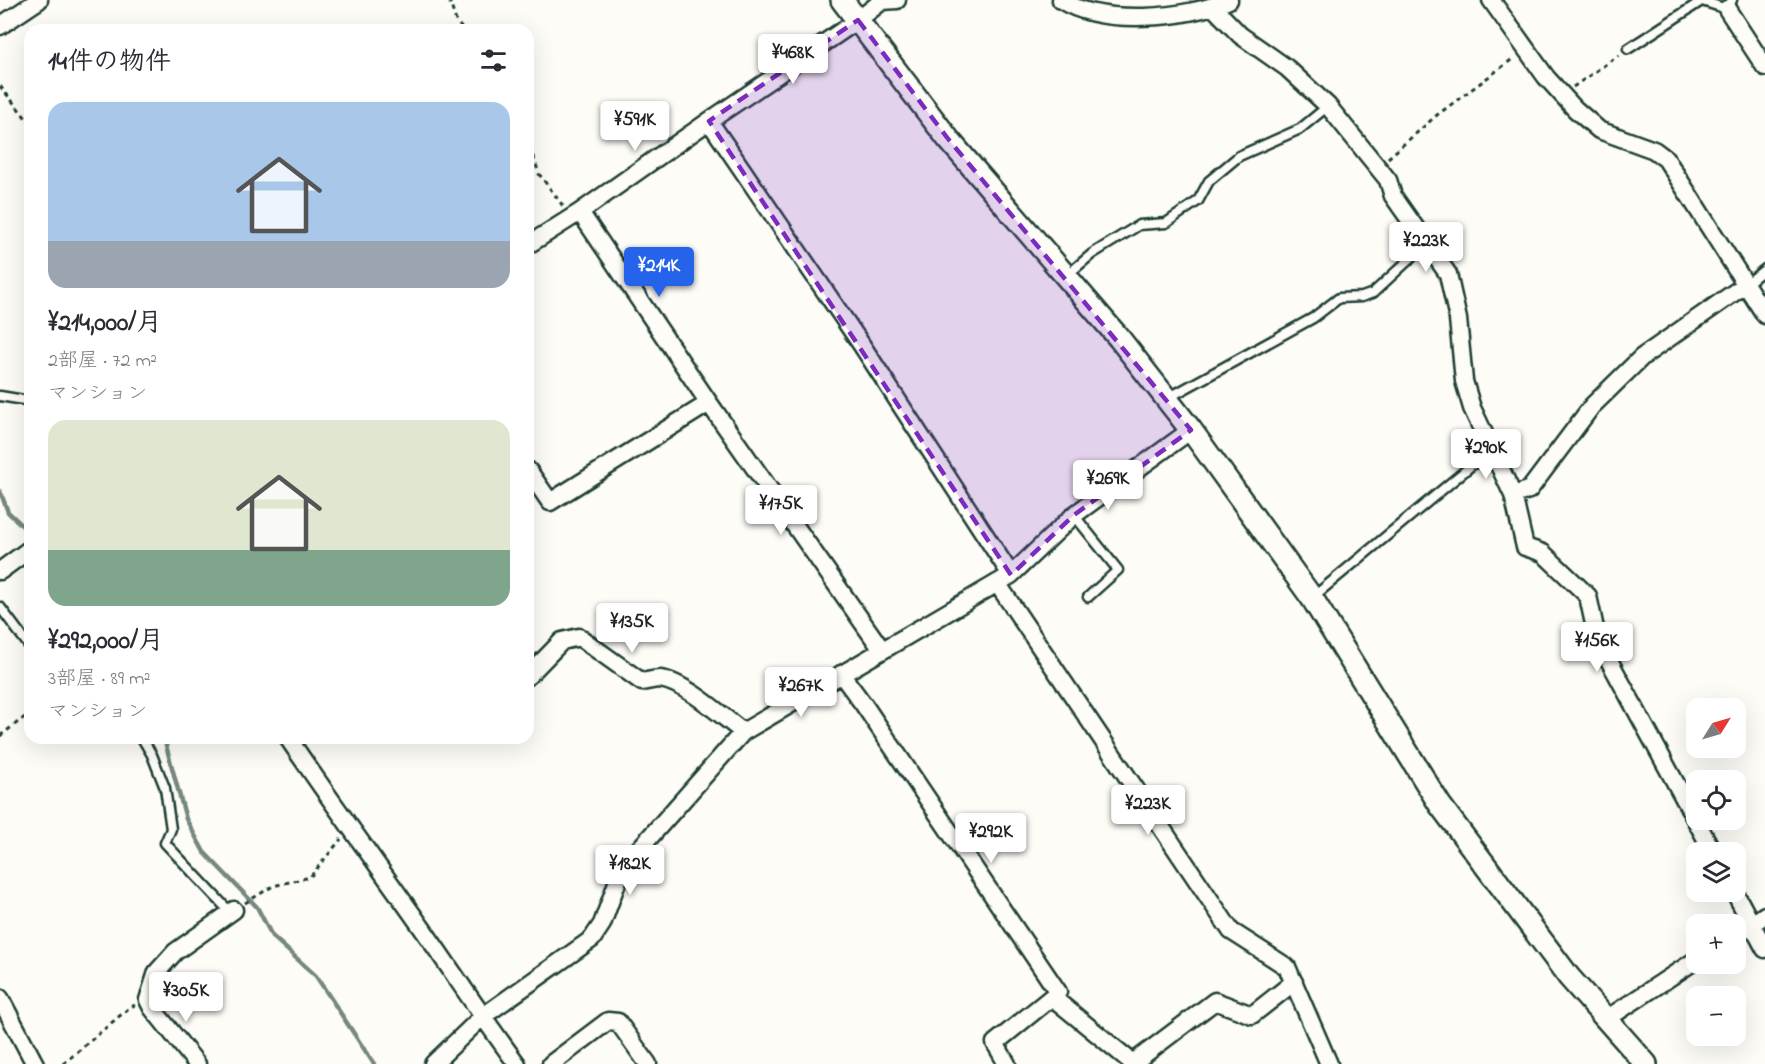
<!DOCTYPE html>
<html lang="ja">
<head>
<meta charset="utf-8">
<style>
  :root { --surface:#fff; --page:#f2f2f3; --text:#2b2b33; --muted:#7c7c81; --accent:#2563eb }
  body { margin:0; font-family:"Indie Flower","Klee One",sans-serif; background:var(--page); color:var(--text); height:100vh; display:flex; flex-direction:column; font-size:22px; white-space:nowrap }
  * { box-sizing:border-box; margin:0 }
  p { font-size:20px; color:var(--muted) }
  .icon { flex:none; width:33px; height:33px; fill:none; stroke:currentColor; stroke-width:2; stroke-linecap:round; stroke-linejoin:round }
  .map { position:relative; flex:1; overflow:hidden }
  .side { position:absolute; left:24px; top:24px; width:510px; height:720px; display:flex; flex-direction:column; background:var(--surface); border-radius:18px; box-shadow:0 6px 24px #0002 }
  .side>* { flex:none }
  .needle { width:39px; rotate:53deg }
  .fabs { position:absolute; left:1686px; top:698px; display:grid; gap:12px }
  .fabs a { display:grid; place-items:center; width:60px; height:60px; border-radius:12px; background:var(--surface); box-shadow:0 6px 24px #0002; font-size:30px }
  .price { position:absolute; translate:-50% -51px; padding:0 14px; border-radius:6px; background:#fff; color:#222; font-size:20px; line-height:39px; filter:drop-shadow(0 2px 3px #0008) }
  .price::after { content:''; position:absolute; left:50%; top:36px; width:18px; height:14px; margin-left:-9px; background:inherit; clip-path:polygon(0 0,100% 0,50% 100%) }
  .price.current { background:var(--accent); color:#fff }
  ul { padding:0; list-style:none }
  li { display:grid; align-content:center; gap:12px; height:318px; padding:0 24px }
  li span { display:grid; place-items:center; height:186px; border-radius:18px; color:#555 }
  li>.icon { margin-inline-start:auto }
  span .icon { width:108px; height:108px; fill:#fffc; stroke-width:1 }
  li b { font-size:26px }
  h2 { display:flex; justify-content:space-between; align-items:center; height:72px; padding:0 24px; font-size:26px }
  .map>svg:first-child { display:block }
</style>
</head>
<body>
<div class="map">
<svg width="1765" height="1064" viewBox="0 0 1765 1064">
  <rect width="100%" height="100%" fill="#fdfcf7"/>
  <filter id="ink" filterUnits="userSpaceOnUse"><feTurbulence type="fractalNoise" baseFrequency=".0167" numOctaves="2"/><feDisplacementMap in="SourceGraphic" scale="12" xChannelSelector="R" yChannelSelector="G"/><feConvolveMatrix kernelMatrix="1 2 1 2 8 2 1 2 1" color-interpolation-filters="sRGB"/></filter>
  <g filter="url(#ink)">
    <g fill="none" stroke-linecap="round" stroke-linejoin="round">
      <path stroke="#75877f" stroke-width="4.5" d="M0,491l8,21 22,21
        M164,738l22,81 18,33 53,55 15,29 44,40 58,88"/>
      <defs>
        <path id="service" d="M1699,0l28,9 5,-9
          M1628,49l72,-47
          M1066,276l26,-22 47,-29 27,-2 32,-22 11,-20 30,-25 61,-27 28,-23
          M1745,285l20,-16
          M0,396l30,5
          M1168,398l145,-80 26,-20 23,-1 11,-4 54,-50
          M1074,515l44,55 -30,27
          M1313,597l177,-147
          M0,607l30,40
          M142,738l10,17 13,33 6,41 -6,14 65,69"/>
        <path id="minor" d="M1061,0c40,26 126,19 168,0
          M1491,0l55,77 29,32 24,21 55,20 12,9 99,156
          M1213,7l27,28 47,33 41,38 60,74 5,16 55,78 10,45 6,62 8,27 41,87 12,52 18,6 45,43 9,42 116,214
          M1727,9l38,58
          M0,26l39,-26
          M580,212l129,191 173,247
          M528,245l52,-33 129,-91 149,-101 24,-19 15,-1
          M528,470l22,32 159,-99
          M1513,495l16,-5 63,-84 50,-49 103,-72
          M0,571l30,-22
          M1011,575l63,-60 117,-85
          M997,583l234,348 56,36 42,97
          M841,674l23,31 194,287 -63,51 12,21
          M528,676l34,-35 17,-4 63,45c5,-1 13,-3 18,-3 25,3 63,38 83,53
          M288,738c42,62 86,122 129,183 34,48 65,96 100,143
          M1734,891l31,58
          M1736,935l29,-20
          M1052,997l82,67
          M0,998l35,66
          M1605,1020l91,-60
          M1133,1063l82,-62 37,14 42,-33
          M197,1064l-45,-56 -4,-8 9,-28 18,-20 59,-42
          M433,1064l49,-47 110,-78 10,-15 16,-44 16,-25 109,-123 268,-157 -150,-231 -152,-223
          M551,1064l57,-43 10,1 30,42"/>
        <path id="tertiary" d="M842,0l107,140 170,198 72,92 121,168 128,207 129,172 77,87"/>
      </defs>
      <use href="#service" stroke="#1f3d34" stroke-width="13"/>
      <use href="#minor" stroke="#1f3d34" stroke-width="21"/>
      <use href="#tertiary" stroke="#1f3d34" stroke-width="26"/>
      <path stroke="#1f3d34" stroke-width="3" stroke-dasharray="4.5 4.5" stroke-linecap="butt" d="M449,0l7,21 7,9
        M0,86l30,37
        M1573,87l46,-32
        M528,139l11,35 24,32
        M1388,158l49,-43 77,-57
        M0,736l30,-23
        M245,903l28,-17 37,-9 31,-38
        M63,1064l66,-56 6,-3"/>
      <use href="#service" stroke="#fdfcf7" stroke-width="8"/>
      <use href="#minor" stroke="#fdfcf7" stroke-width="16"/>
      <use href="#tertiary" stroke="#fdfcf7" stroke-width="21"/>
    </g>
  </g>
  <path fill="#7b2cbf" fill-opacity="0.2" stroke="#7b2cbf" stroke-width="4.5" stroke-dasharray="12 8" stroke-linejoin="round" d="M858,20l91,120 242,290 -117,85 -63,60 -302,-454z"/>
</svg>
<div class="fabs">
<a><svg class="needle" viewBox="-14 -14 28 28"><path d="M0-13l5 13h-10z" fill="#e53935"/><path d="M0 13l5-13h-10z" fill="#7c7c81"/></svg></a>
<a><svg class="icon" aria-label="locate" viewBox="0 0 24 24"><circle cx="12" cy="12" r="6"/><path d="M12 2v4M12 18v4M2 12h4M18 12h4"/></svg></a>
<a><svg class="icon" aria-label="layers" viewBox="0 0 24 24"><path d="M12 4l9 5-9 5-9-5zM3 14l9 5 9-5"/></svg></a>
<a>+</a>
<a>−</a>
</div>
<b class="price" style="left:793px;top:85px">¥468K</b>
<b class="price" style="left:635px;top:152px">¥591K</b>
<b class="price" style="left:1426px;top:273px">¥223K</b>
<b class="price current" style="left:659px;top:298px">¥214K</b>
<b class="price" style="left:1486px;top:480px">¥290K</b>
<b class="price" style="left:1108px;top:511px">¥269K</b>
<b class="price" style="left:781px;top:536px">¥175K</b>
<b class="price" style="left:632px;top:654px">¥135K</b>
<b class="price" style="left:1597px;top:673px">¥156K</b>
<b class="price" style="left:801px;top:718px">¥267K</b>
<b class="price" style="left:1148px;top:836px">¥223K</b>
<b class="price" style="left:991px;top:864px">¥292K</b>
<b class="price" style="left:630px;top:896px">¥182K</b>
<b class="price" style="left:186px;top:1023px">¥305K</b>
<section class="side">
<h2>14件の物件<svg class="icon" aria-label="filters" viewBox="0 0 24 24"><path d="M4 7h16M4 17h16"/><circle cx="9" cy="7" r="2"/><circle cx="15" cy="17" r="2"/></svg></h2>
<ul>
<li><span style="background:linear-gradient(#a9c7e8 75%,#9aa5b1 0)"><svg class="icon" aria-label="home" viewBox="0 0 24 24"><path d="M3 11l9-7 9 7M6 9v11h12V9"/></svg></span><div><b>¥214,000/月</b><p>2部屋 · 72 m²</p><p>マンション</p></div></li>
<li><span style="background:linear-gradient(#dfe7d0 70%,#7fa58c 0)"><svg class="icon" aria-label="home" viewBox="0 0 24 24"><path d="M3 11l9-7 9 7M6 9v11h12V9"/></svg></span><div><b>¥292,000/月</b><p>3部屋 · 89 m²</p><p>マンション</p></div></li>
</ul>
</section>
</div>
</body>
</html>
